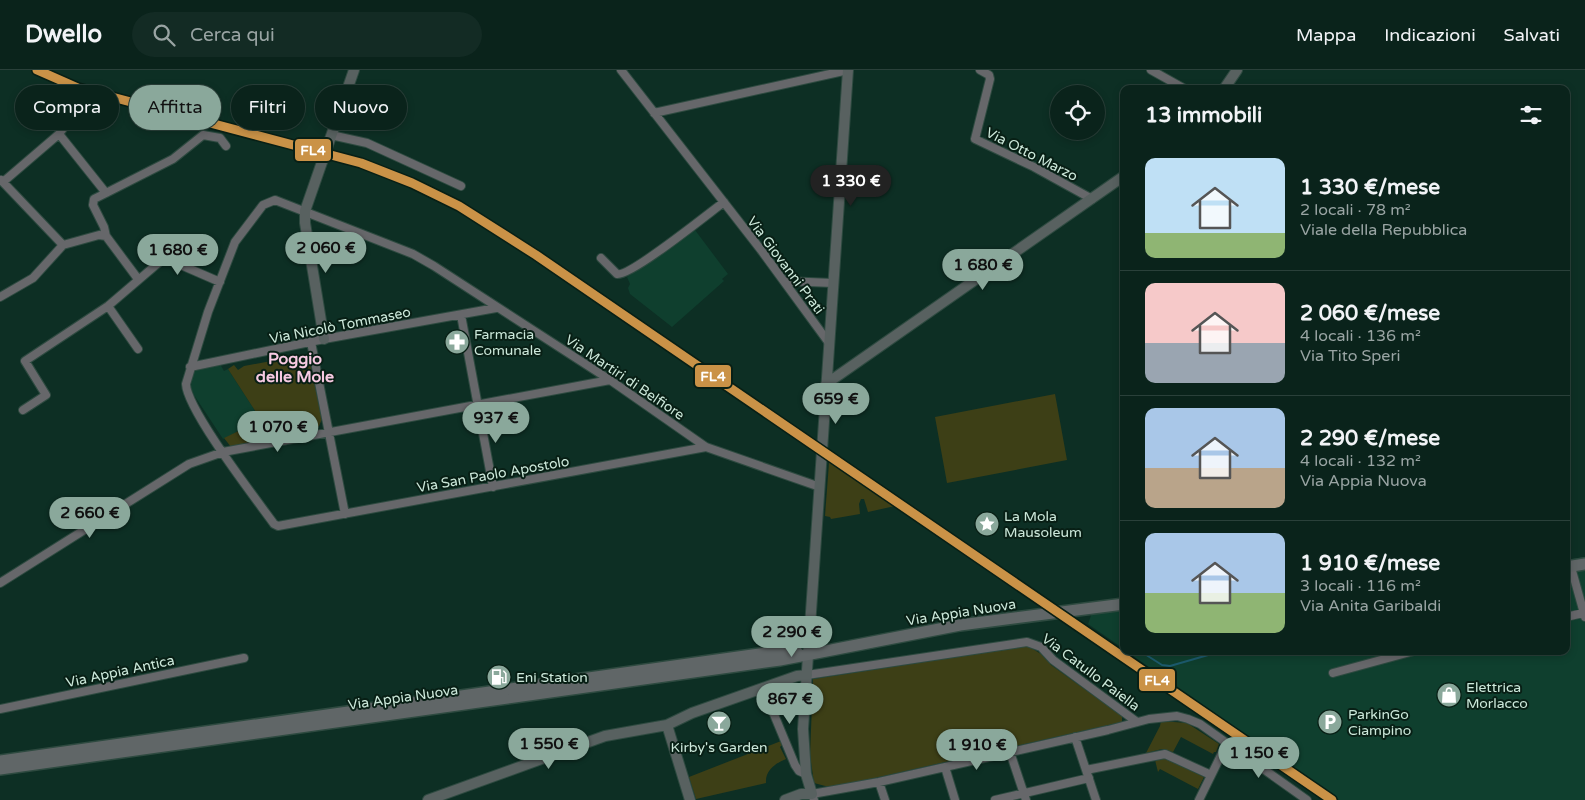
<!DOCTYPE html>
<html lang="it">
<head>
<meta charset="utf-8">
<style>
  :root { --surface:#0a231b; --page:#132b24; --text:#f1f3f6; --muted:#99a4a3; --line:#2a403a; --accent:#8aa89b }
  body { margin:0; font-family:"Varela Round",sans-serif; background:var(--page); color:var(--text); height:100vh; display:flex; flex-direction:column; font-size:19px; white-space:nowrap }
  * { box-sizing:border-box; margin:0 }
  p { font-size:16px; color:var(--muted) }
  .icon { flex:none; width:28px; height:28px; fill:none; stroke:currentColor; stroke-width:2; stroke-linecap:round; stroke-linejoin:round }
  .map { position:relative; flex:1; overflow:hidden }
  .side { position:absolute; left:1120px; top:15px; width:450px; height:570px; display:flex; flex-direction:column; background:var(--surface); border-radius:10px; box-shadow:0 2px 8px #0003,0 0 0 1px var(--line) }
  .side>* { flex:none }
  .hud { position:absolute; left:15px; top:15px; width:475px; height:45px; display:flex; gap:10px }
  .controls { position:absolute; left:1050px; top:15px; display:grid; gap:10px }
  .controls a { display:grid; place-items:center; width:55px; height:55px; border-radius:50%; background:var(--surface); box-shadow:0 2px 8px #0003,0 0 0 1px var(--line); font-size:25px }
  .price { position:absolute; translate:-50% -42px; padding:0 11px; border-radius:18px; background:var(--accent); color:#111; font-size:16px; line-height:32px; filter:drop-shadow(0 1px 2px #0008) }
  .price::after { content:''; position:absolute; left:50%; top:30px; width:15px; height:11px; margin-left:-8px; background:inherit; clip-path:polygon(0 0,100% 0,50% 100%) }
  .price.active { background:#222; color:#fff }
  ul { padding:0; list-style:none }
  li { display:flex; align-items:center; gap:15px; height:125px; padding:0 25px }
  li+li { border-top:1px solid var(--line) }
  li span { display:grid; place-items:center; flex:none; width:140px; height:100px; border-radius:10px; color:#555 }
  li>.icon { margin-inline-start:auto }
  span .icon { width:60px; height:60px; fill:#fffc; stroke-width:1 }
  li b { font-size:21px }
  h2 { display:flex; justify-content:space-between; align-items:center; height:60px; padding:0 25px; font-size:21px }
  .chip { padding:0 18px; border-radius:22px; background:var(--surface); box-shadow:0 2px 8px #0003,0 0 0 1px var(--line); font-size:18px; line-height:45px }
  .chip.active { background:var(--accent); color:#111 }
  header { display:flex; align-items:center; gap:30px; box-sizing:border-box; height:70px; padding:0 25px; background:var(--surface); border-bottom:1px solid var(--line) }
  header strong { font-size:24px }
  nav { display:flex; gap:28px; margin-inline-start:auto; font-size:18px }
  .search { width:350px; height:45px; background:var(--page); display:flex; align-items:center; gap:12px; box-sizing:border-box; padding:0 18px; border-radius:28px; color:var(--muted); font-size:19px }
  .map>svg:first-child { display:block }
</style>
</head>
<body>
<header>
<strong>Dwello</strong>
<div class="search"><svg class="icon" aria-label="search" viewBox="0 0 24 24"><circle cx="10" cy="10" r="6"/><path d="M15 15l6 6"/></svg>Cerca qui</div>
<nav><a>Mappa</a><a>Indicazioni</a><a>Salvati</a></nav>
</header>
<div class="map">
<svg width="1585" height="730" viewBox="0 0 1585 730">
  <rect width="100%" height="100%" fill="#0d2f24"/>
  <path fill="#0f3f2e" d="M695,160l33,44 -6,5 2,2 -52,46 -42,-33 -2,-6 2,-4 -3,-7z
    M220,294l4,7 4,-2 33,51 -38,19 -29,-44 -3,-8 1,-11 4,-8z
    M1585,487v243h-246l-213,-149h440v-91z
    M1124,534v45l-36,-25 6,-17z"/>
  <path fill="#3d3f16" d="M308,284l14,65 -3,7 -6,5 -82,16 -7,-9 37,-18 -33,-51 6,-4 4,5 6,-4z
    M1055,324l12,66 -120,23 -12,-66z
    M829,393h3l63,43 -27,6 -4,-13h-3l-2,5 1,10 -29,5 -1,-2 -5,-1z
    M1028,576l13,8 10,11 71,51v6l-278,63 -15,2 -15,-4 -4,-28 3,-76z
    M1161,651l26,2 32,21 -3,8h-2l-1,2 -32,-17 -8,15 -11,-3 -16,4 14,-27z
    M781,671l1,4 -2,2 6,12c-10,4 -21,11 -20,24l-70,16 -7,-22z
    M1162,687l42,20 -6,12 -38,-20 -2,3 -3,-12z"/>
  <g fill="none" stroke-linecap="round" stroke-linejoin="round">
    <path stroke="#1c5a6d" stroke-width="2" d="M1140,581l22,14 8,1 52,-15"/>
    <defs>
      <path id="street" d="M621,0l140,180 68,93
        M980,0l9,5 1,4 -15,60 59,28 58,32
        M1151,0l34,19
        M654,43l194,-43
        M59,64l22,-30
        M331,65l36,8 94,43
        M1,110l62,65
        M3,112l56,-48 47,59 -12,6 -1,6 11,22 2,9 32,43
        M106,123l67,-34 30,-24 17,3 6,8
        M63,175l36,-10 7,1
        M601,188l16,16c13,3 92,-61 107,-72
        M784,211l49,2
        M0,227l33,-19 30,-33
        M108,236l30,43
        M461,245l32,172
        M311,272l34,172
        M190,297l134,-28 172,-31
        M23,340l23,-15 -21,-34 83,-55 55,-47h4l53,23
        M706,377l-428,79 -4,-2c-18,-25 -87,-114 -88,-140l22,-72 27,-70 28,-37 12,-5 138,54 21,12 176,114 96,67 114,40
        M1571,497l14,50
        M0,513l189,-119 34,-12 387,-72
        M1566,547l17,-4
        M1333,603l81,-22
        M807,605l220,-33 14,5 12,13 84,62
        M763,618l32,77 4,6 7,3
        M0,639l244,-51
        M1075,667l21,63
        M1010,682l16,48
        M945,697l10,33
        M1086,700l79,-16 46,21
        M879,712l6,18
        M814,730l-2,-6 67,-12 229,-52 41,-11 28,-3 11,3 12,5 107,76
        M995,730l94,-22
        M1199,730l28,-57"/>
      <path id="secondary" d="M1224,19l13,-19
        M324,269l-19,-116v-12l49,-141
        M826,314l298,-208
        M667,655l23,75
        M428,730l177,-64 62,-11 25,-12 105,-37 10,-1
        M785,730l16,-6h11l-6,-20 -3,-45 45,-659"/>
      <path id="primary" d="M1566,497l19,-3
        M0,691l780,-110 17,1
        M0,699l780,-109 180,-35 164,-21"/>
    </defs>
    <use href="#street" stroke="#2e4a40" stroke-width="10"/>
    <use href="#secondary" stroke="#2e4a40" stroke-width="12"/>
    <use href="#primary" stroke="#2e4a40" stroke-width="14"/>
    <use href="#street" stroke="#66676a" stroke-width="8"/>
    <use href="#secondary" stroke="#586160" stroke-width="10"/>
    <use href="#primary" stroke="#606667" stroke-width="11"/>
    <defs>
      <path id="rail-1" d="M37,0l41,18 283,75 51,20 47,23 77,49 796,545"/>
    </defs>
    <use href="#rail-1" stroke="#081f15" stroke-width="12"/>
    <use href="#rail-1" stroke="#ca9247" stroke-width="9"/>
  </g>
  <defs>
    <symbol id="pharmacy-disc" viewBox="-11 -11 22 22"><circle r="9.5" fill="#8aa89b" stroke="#081f15"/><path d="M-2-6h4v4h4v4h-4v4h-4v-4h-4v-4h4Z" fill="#fff"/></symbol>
    <symbol id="sight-disc" viewBox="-11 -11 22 22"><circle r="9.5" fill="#8aa89b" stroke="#081f15"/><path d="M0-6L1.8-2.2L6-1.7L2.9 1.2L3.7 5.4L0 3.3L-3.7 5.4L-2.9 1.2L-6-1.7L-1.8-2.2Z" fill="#fff"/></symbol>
    <symbol id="fuel-disc" viewBox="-11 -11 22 22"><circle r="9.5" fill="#8aa89b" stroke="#081f15"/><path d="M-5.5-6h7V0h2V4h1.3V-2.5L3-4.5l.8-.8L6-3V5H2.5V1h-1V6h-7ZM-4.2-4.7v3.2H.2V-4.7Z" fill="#fff"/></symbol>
    <symbol id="shop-disc" viewBox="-11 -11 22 22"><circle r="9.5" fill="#8aa89b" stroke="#081f15"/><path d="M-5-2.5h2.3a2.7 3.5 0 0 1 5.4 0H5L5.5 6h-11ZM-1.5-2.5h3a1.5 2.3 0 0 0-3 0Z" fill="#fff"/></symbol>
    <symbol id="parking-disc" viewBox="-11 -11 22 22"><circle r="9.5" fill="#8aa89b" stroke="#081f15"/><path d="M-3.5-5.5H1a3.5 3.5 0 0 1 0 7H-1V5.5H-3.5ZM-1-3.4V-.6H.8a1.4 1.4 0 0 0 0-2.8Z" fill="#fff"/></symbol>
    <symbol id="bar-disc" viewBox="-11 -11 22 22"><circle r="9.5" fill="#8aa89b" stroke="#081f15"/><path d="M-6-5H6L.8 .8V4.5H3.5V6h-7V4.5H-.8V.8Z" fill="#fff"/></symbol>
  </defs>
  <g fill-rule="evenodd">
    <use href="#pharmacy-disc" x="443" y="258" width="28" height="28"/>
    <use href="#sight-disc" x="973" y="440" width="28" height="28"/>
    <use href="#fuel-disc" x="485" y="593" width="28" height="28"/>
    <use href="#shop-disc" x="1435" y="611" width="28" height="28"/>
    <use href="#parking-disc" x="1316" y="638" width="28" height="28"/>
    <use href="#bar-disc" x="705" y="639" width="28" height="28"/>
  </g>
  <g text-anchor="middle" stroke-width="4" stroke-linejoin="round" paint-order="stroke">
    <g font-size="14" fill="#cde9db" stroke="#081f15">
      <text transform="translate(1032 84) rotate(27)" y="5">Via Otto Marzo</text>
      <text transform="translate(786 195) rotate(53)" y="5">Via Giovanni Prati</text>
      <text transform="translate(340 255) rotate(-11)" y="5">Via Nicolò Tommaseo</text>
      <text transform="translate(625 307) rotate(34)" y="5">Via Martiri di Belfiore</text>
      <text transform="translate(493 404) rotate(-10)" y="5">Via San Paolo Apostolo</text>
      <text transform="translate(961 542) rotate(-9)" y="5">Via Appia Nuova</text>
      <text transform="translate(120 601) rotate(-12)" y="5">Via Appia Antica</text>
      <text transform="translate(1091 602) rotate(37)" y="5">Via Catullo Paiella</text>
      <text transform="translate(403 627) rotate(-8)" y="5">Via Appia Nuova</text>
    </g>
    <g font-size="14" fill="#cde9db" stroke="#081f15" text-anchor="start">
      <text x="474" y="269">Farmacia<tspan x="474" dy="16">Comunale</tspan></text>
      <text x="1004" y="451">La Mola<tspan x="1004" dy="16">Mausoleum</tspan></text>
      <text x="516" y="612">Eni Station</text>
      <text x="1466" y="622">Elettrica<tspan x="1466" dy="16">Morlacco</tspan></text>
      <text x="1348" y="649">ParkinGo<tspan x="1348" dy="16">Ciampino</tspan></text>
      <text x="719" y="682" text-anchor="middle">Kirby's Garden</text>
    </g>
    <g font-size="16" font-weight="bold" fill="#f7cae2" stroke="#081f15">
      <text x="295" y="294">Poggio<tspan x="295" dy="18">delle Mole</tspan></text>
    </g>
  </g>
  <g stroke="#081f15" stroke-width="2">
    <rect x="294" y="68" width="38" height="24" rx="5" fill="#ca9247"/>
    <rect x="694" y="294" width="38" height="24" rx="5" fill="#ca9247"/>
    <rect x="1138" y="598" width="38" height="24" rx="5" fill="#ca9247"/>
  </g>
  <g font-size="14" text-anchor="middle" font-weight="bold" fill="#fff">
    <text x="313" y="85">FL4</text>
    <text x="713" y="311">FL4</text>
    <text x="1157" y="615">FL4</text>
  </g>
</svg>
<div class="controls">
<a><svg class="icon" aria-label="locate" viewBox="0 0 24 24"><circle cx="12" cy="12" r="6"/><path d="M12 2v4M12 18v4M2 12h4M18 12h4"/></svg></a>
</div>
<b class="price active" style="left:851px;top:137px">1 330 €</b>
<b class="price" style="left:326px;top:204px">2 060 €</b>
<b class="price" style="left:178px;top:206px">1 680 €</b>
<b class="price" style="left:983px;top:221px">1 680 €</b>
<b class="price" style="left:836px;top:355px">659 €</b>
<b class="price" style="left:496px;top:374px">937 €</b>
<b class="price" style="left:278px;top:383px">1 070 €</b>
<b class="price" style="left:90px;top:469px">2 660 €</b>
<b class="price" style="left:792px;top:588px">2 290 €</b>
<b class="price" style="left:790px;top:655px">867 €</b>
<b class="price" style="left:549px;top:700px">1 550 €</b>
<b class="price" style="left:977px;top:701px">1 910 €</b>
<b class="price" style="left:1259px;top:709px">1 150 €</b>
<div class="hud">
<a class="chip">Compra</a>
<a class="chip active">Affitta</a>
<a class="chip">Filtri</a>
<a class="chip">Nuovo</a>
</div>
<section class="side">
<h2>13 immobili<svg class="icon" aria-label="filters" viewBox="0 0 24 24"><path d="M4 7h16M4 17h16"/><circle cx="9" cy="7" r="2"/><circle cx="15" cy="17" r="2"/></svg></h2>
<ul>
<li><span style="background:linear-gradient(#bfe0f5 75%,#8fb573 0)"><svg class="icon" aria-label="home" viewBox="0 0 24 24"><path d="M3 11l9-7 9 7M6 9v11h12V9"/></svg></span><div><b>1 330 €/mese</b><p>2 locali · 78 m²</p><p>Viale della Repubblica</p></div></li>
<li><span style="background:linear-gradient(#f6c9c9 60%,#9aa5b1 0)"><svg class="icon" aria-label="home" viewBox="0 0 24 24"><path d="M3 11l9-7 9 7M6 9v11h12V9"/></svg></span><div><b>2 060 €/mese</b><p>4 locali · 136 m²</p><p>Via Tito Speri</p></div></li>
<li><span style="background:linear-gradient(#a9c7e8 60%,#b9a48a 0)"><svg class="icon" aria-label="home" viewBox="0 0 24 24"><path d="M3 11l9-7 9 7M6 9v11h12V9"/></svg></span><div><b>2 290 €/mese</b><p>4 locali · 132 m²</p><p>Via Appia Nuova</p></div></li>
<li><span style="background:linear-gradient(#a9c7e8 60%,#8fb573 0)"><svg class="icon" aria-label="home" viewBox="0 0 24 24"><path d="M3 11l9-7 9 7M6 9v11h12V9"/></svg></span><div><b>1 910 €/mese</b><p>3 locali · 116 m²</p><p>Via Anita Garibaldi</p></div></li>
</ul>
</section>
</div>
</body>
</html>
